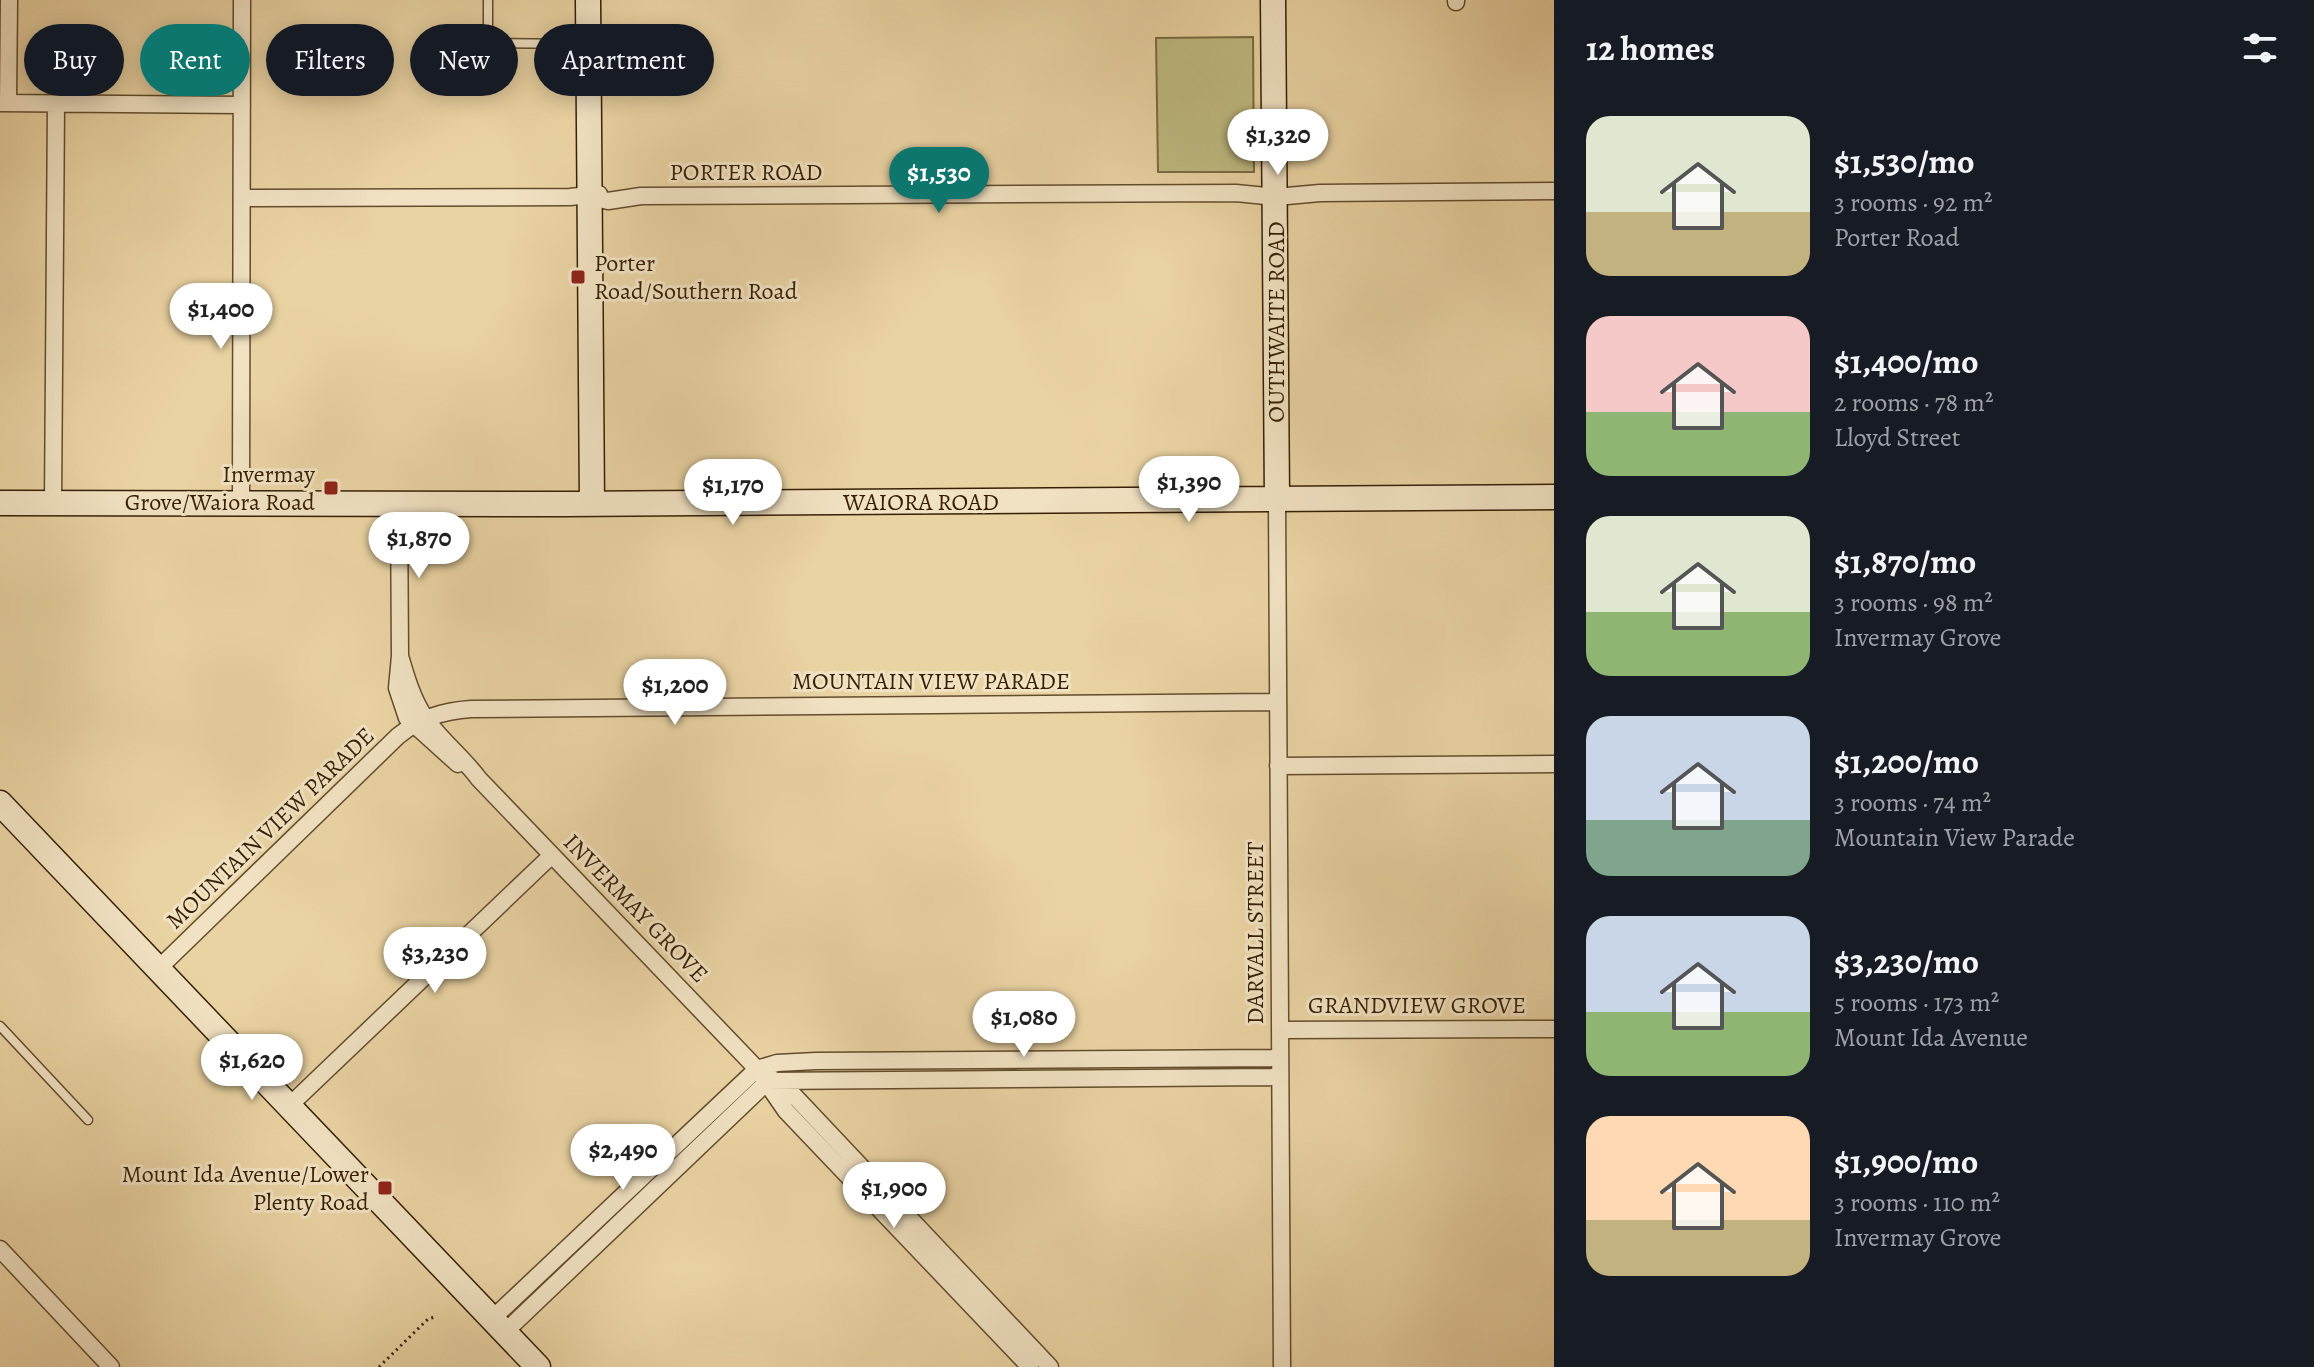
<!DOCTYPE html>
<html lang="en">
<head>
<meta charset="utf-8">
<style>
  :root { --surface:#171b24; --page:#20242c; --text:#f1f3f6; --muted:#9ea1a6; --accent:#0f766e }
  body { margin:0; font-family:Alegreya,serif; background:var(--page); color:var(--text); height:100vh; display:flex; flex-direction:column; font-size:30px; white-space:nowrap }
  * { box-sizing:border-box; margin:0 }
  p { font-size:26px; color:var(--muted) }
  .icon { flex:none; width:44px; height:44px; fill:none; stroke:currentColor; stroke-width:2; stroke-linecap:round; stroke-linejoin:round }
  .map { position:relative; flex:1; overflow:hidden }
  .details { display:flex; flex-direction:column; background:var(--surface); width:760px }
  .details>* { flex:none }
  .top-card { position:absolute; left:24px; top:24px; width:760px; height:72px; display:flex; gap:16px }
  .price { position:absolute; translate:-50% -68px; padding:0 18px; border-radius:28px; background:#fff; color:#222; font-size:26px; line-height:52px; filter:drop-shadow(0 2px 4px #0008) }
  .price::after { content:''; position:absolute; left:50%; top:48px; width:24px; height:18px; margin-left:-12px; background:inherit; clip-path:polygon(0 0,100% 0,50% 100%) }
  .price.current { background:var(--accent); color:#fff }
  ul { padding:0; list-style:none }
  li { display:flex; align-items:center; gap:24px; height:200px; padding:0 32px }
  li span { display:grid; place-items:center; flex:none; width:224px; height:160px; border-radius:24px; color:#555 }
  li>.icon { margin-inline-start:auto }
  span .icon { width:96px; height:96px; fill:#fffc; stroke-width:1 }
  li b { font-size:34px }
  h2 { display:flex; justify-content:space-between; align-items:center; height:96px; padding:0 32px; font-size:34px }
  .tag { padding:0 28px; border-radius:36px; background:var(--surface); box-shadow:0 4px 20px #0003; font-size:28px; line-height:72px }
  .tag.current { background:var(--accent); color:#fff }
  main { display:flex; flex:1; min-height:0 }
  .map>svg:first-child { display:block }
</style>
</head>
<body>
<main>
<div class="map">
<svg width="1554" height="1367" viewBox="0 0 1554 1367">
  <rect width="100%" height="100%" fill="#ead3a3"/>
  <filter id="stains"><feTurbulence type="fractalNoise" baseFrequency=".0025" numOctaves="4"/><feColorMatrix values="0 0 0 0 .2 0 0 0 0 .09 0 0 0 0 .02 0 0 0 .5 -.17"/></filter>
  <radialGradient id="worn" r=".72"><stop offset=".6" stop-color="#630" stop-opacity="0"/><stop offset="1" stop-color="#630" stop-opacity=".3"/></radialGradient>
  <path fill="#beba80" stroke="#7a6c42" stroke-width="2" d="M1253,37l1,135h-96l-2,-134z"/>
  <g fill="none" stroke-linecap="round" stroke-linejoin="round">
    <defs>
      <path id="lane" d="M488,0v28l9,15 87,1
        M0,1026l88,94"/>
      <path id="street" d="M1456,0v2
        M0,103l242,2
        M8,103l1,-103
        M590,197l18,4 33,-5 595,-3 40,4 44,-4 234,-2
        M242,198l328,-1 29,-3
        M1277,499l5,868
        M53,503l3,-399
        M241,504l1,-504
        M399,504l1,152 -3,32 10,30 51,46
        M400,656c6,20 12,42 24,60 14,22 39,41 55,63l278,290 29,42 244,256
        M1278,766l276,-2
        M158,969l240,-233c22,-18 45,-25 73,-27l807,-7
        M1280,1030l274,-1
        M772,1079l13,7 265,281
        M289,1106l263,-251
        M0,1249l111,118
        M492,1319l265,-250 20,-6 39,-2 464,-3
        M505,1332l263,-251 512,-4"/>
      <path id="secondary" d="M588,0l4,504
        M1273,0l4,499
        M0,503l565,1 989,-7
        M0,803l538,564"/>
    </defs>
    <use href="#lane" stroke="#634c2c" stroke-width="11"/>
    <use href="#street" stroke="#634c2c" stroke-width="19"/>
    <use href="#secondary" stroke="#361f05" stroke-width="27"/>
    <path stroke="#361f05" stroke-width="3" stroke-dasharray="2 4" stroke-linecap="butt" d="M379,1367l49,-48 7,-2"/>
    <use href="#lane" stroke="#f1e2c3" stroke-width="8"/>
    <use href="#street" stroke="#f1e2c3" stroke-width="16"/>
    <use href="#secondary" stroke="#f1e2c3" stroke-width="24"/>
  </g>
  <g fill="#8f2418" stroke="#f1e2c3" stroke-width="3">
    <rect x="570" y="269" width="16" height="16" rx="4"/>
    <rect x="323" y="480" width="16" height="16" rx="4"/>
    <rect x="377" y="1180" width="16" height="16" rx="4"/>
  </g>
  <g text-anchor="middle" stroke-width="6" stroke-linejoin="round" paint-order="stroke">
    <g font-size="24" fill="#361f05" stroke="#f1e2c3">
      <text x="746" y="180">PORTER ROAD</text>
      <text transform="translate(1276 322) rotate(-90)" y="8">OUTHWAITE ROAD</text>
      <text x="921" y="510">WAIORA ROAD</text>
      <text x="931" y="689">MOUNTAIN VIEW PARADE</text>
      <text transform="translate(270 828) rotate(-44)" y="8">MOUNTAIN VIEW PARADE</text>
      <text transform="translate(636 908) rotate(46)" y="8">INVERMAY GROVE</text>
      <text transform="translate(1255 933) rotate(-90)" y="8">DARVALL STREET</text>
      <text x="1417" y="1013">GRANDVIEW GROVE</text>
    </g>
    <g font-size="24" fill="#361f05" stroke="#f1e2c3" text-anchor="end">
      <text x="594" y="271" text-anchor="start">Porter<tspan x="594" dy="28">Road/Southern Road</tspan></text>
      <text x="315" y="482">Invermay<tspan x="315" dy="28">Grove/Waiora Road</tspan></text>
      <text x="369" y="1182">Mount Ida Avenue/Lower<tspan x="369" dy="28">Plenty Road</tspan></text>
    </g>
  </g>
  <rect width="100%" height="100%" filter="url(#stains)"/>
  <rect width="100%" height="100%" fill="url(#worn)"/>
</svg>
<b class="price" style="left:1278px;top:177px">$1,320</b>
<b class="price current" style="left:939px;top:215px">$1,530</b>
<b class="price" style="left:221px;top:351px">$1,400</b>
<b class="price" style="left:1189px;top:524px">$1,390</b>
<b class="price" style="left:733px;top:527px">$1,170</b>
<b class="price" style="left:419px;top:580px">$1,870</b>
<b class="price" style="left:675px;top:727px">$1,200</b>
<b class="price" style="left:435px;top:995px">$3,230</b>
<b class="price" style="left:1024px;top:1059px">$1,080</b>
<b class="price" style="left:252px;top:1102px">$1,620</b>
<b class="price" style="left:623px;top:1192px">$2,490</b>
<b class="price" style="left:894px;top:1230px">$1,900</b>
<div class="top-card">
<a class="tag">Buy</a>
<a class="tag current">Rent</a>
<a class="tag">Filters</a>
<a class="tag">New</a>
<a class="tag">Apartment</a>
</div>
</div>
<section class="details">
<h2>12 homes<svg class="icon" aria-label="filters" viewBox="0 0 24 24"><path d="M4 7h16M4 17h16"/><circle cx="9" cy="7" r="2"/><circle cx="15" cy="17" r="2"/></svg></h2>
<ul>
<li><span style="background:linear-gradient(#dfe7d0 60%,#c2b280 0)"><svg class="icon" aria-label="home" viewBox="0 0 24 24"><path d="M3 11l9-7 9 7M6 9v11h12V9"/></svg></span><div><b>$1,530/mo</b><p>3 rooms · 92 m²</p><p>Porter Road</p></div></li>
<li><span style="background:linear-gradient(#f6c9c9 60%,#8fb573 0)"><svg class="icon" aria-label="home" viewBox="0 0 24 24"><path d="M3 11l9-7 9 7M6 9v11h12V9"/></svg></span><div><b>$1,400/mo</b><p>2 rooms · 78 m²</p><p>Lloyd Street</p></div></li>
<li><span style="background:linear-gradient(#dfe7d0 60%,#8fb573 0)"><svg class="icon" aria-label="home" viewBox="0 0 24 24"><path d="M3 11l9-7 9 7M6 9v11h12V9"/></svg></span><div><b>$1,870/mo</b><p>3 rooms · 98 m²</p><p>Invermay Grove</p></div></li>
<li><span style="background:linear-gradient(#c9d6e8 65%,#7fa58c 0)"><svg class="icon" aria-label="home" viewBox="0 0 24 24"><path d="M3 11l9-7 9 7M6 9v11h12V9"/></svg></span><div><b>$1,200/mo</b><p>3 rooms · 74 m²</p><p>Mountain View Parade</p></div></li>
<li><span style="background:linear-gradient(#c9d6e8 60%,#8fb573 0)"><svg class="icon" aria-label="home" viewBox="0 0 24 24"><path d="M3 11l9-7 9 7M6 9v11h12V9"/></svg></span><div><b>$3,230/mo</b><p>5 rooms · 173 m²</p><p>Mount Ida Avenue</p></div></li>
<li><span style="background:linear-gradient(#ffd9b3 65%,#c2b280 0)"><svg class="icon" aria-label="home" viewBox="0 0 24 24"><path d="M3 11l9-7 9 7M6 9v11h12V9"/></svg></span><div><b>$1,900/mo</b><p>3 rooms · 110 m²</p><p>Invermay Grove</p></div></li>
</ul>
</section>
</main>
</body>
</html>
